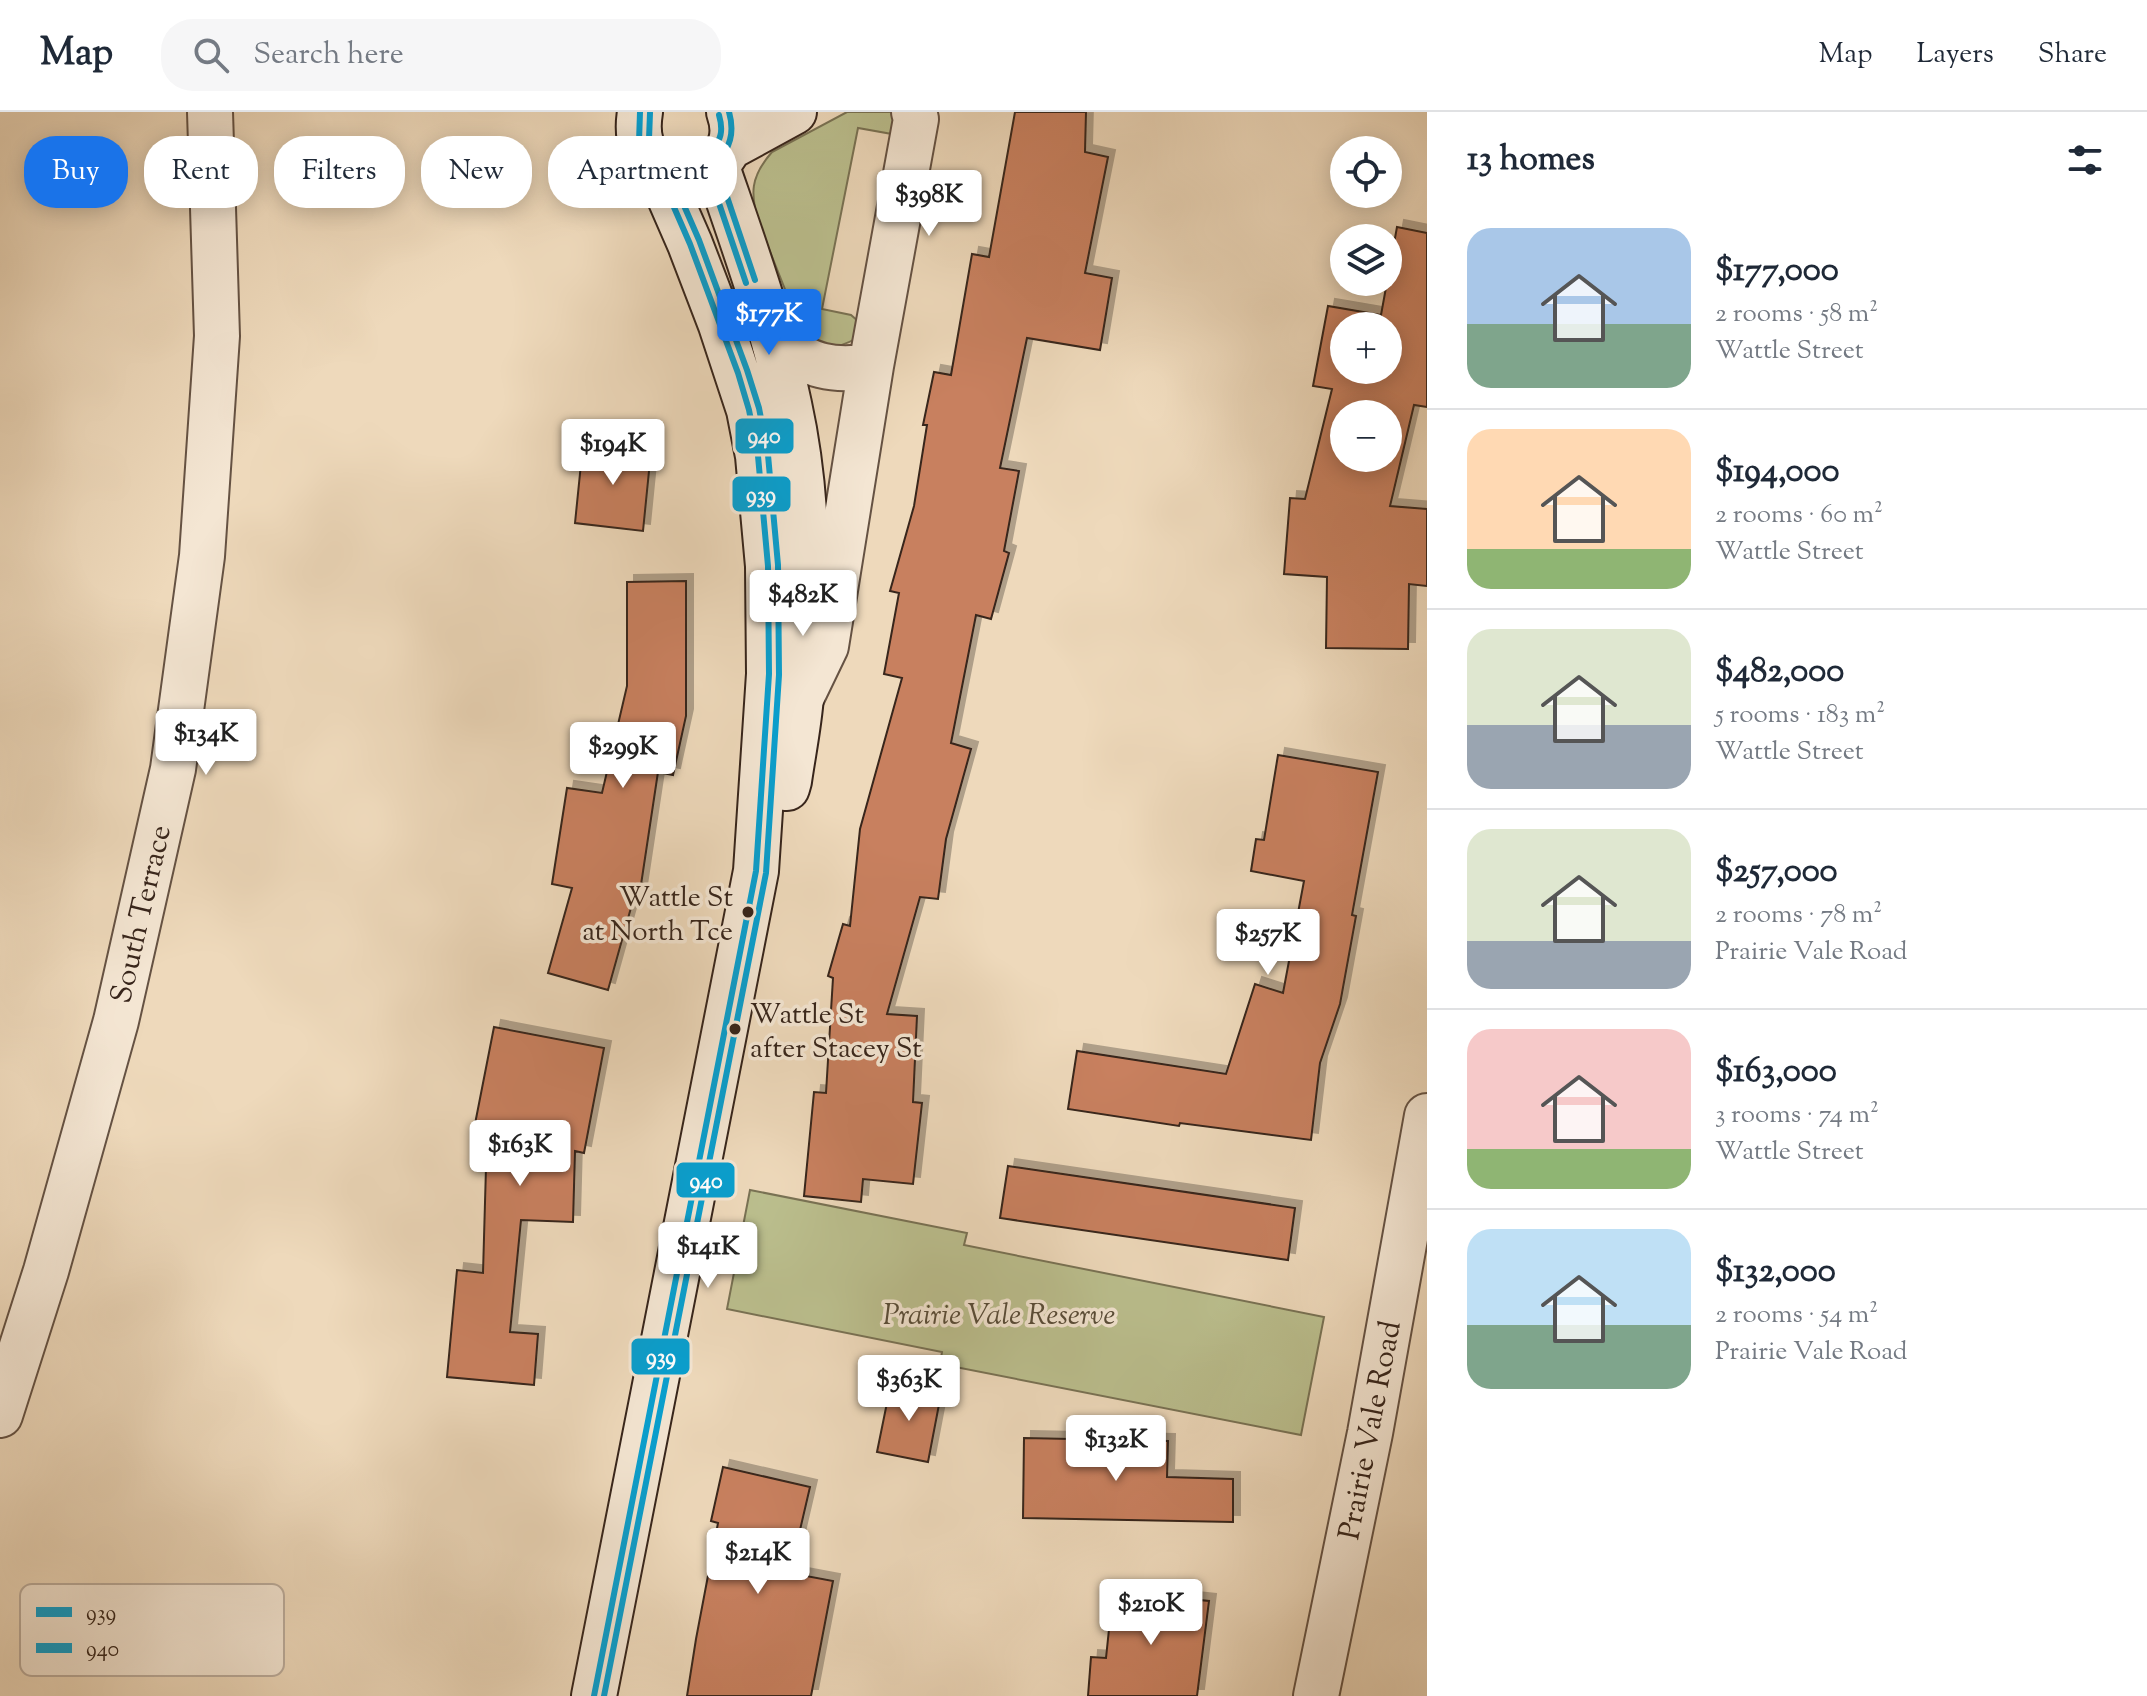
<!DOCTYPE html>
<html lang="en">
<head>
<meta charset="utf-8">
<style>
  :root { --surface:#fff; --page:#f6f6f7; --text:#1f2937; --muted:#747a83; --line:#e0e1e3; --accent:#1a73e8 }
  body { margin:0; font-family:"Sorts Mill Goudy",serif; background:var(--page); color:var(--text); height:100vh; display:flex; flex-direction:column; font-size:30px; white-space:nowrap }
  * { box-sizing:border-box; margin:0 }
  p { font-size:26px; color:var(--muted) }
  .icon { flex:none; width:44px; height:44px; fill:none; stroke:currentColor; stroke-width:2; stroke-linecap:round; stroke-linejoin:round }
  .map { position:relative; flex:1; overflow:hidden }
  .sheet { display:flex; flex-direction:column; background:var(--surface); width:720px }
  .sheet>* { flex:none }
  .top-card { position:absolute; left:24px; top:24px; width:760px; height:72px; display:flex; gap:16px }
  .tools { position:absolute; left:1330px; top:24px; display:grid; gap:16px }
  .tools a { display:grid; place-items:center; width:72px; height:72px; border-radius:50%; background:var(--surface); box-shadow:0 4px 20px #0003; font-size:40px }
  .price { position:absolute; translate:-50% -68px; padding:0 18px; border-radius:8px; background:#fff; color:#222; font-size:26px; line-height:52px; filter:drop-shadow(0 2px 4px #0008) }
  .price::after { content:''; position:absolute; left:50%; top:48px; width:24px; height:18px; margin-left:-12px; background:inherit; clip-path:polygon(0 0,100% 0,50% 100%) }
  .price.on { background:var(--accent); color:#fff }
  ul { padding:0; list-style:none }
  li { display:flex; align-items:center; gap:24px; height:200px; padding:0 40px }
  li+li { border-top:2px solid var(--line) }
  li span { display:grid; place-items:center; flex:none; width:224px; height:160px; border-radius:24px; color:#555 }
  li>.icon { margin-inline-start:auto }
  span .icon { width:96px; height:96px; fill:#fffc; stroke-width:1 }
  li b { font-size:34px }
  h2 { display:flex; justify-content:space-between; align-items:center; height:96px; padding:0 40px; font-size:34px }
  .chip { padding:0 28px; border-radius:32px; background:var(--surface); box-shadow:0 4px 20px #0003; font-size:28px; line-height:72px }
  .chip.on { background:var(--accent); color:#fff }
  header { display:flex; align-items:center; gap:48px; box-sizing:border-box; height:112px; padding:0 40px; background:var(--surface); border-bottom:2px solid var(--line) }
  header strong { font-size:38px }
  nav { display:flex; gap:44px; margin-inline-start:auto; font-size:28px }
  .search { width:560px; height:72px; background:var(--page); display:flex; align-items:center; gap:20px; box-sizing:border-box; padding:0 28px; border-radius:32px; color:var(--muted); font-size:30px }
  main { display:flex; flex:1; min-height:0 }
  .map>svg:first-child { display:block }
</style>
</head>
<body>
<header>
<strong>Map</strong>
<div class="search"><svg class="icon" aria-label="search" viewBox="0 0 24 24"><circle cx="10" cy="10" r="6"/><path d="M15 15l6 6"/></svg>Search here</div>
<nav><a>Map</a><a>Layers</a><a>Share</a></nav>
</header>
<main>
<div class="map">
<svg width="1427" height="1584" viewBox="0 0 1427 1584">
  <defs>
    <filter id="shadow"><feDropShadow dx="7" dy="-7" stdDeviation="0" flood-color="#0004"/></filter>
  </defs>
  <rect width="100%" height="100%" fill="#eed9bb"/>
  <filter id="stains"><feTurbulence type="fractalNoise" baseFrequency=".0025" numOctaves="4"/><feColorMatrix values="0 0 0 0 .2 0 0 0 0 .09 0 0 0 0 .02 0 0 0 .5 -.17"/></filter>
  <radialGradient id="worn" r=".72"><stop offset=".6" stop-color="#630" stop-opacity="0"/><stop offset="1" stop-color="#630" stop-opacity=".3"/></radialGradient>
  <path fill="#bbbf8e" stroke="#797254" stroke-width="2" d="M847,0h48l-3,22 -34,-6 -36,181 29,6 8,7 -2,16c-14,8 -31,14 -46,4 -4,-2 -6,-7 -9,-10l-43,-108c-9,-30 -9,-47 13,-72z
    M750,1078l217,43 -3,12 360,72 -23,118 -361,-71 2,-12 -215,-43z"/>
  <path fill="#c8805e" stroke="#37251b" stroke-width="2" fill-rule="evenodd" filter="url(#shadow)" d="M1015,0h71l-1,40 23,5 -23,116 27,5 -12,72 -73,-12 -27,130 19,3 -15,80 5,2 -18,66 -15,-4 -25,128 20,6 -25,90 -8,60 -18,-2 -33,117 30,2 -4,86 9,1 -9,81 -50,-5 -2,23 -57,-6 10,-104 12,1 7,-115 -5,-2 15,-52 7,2 10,-97 42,-151 -18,-4 15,-81 -9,-2 24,-85 13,-81h-4l11,-53 17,3 21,-121 17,3z
    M1397,115l30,6v174l-13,-2 -24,101 37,3v77l-18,-2 -1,65 -82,-1 1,-71 -43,-3 6,-76 15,1 27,-110 -19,-3 15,-80 53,9zM1344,214h44v44h-44zM1344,302h44v44h-44z
    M583,332l68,7 -8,80 -68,-8z
    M686,469v135l-13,59 -15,-3 -19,126 -5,-1 -26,93 -60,-17 24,-85 -20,-4 15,-96 35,5 25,-107v-104z
    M1278,643l100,17 -26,143 4,1 -16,88 -20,59 -9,77 -131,-17 -1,3 -111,-17 9,-58 149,23 29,-90 28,9 21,-112 -53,-10 5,-32 8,1z
    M494,915l110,21 -20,105 -9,-2 -2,71 -52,-2 -11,112 28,2 -4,51 -87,-8 10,-107 26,3 4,-141 -13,-3z
    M1008,1054l287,42 -7,52 -288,-42z
    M891,1271l50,11 -13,68 -51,-10z
    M1024,1326l144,3 -1,36 66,2v43l-210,-4z
    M723,1355l87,20 -20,86 43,8 -22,115h-124l9,-57 22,-116 -7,-2z
    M1113,1479l96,10 -12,95h-109l3,-39 15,1z"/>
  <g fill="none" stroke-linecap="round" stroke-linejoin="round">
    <defs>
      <path id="minor" d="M775,233c37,19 53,28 96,21
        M801,586l25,-52 45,-280 45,-247 -2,-7
        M1316,1584l54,-263 57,-317"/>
      <path id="tertiary" d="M0,1303l46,-144 70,-250 57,-252 29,-213 15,-220 -7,-224"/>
      <path id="secondary" d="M640,0c-15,92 115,73 89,0
        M728,36l66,-36
        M716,52c27,79 56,158 73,240 21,96 20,195 12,292 -2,28 -8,57 -12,85l-2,7
        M594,1584l162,-825 13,-197 -1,-108 -10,-110 -9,-46 -28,-85 -31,-81 -34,-78"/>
    </defs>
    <use href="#minor" stroke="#655243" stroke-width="48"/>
    <use href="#tertiary" stroke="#655243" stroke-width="48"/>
    <use href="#secondary" stroke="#37251b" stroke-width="48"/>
    <use href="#minor" stroke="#f4e6d3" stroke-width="44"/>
    <use href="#tertiary" stroke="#f4e6d3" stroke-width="44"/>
    <use href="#secondary" stroke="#f4e6d3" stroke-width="44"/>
    <defs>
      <path id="bus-1" d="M729,0c6,21 1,36 -13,52l39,116
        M594,1584l162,-825 13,-197 -1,-108 -10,-110 -9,-46 -11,-37 -48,-129 -34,-78 -10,-11 -7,-13 1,-30"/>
      <path id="bus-2" d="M719,3c8,28 -8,29 -13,50l40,118
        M604,1584l162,-823 13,-198 -1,-110 -10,-110 -9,-47 -12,-38 -48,-130 -34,-78 -16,-23 1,-26"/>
    </defs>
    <use href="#bus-1" stroke="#f4e6d3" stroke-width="12"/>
    <use href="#bus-2" stroke="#f4e6d3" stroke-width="12"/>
    <use href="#bus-1" stroke="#089fcf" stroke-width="6"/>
    <use href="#bus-2" stroke="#089fcf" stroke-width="6"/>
  </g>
  <g fill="#37251b" stroke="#f4e6d3" stroke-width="3">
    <circle cx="748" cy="800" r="7"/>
    <circle cx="735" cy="917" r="7"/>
  </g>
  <g text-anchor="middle" stroke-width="7" stroke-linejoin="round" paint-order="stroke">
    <g font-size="28" fill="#37251b" stroke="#f4e6d3" text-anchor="end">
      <text x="733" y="794">Wattle St<tspan x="733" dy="34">at North Tce</tspan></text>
      <text x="750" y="911" text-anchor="start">Wattle St<tspan x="750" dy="34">after Stacey St</tspan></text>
    </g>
    <g font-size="30" fill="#37251b" stroke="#f4e6d3">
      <text transform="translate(140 802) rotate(-77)" y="10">South Terrace</text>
      <text transform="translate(1369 1318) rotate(-79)" y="10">Prairie Vale Road</text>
    </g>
    <g font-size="30" font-style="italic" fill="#584c38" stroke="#f4e6d3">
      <text x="999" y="1212">Prairie Vale Reserve</text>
    </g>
  </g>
  <rect x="20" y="1472" width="264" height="92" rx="12" fill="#f4e6d3" stroke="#bbac9c" stroke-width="2"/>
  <rect x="36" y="1495" width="36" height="10" fill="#089fcf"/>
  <rect x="36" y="1531" width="36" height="10" fill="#089fcf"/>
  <g font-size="22" fill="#37251b">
    <text x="86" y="1508">939</text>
    <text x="86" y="1544">940</text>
  </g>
  <g stroke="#f4e6d3" stroke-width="3">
    <rect x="734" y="305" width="61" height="38" rx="8" fill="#089fcf"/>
    <rect x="731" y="363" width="61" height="38" rx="8" fill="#089fcf"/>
    <rect x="675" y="1049" width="61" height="38" rx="8" fill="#089fcf"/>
    <rect x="630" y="1225" width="61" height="39" rx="8" fill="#089fcf"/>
  </g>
  <g font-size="22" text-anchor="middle" font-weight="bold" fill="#fff">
    <text x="764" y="331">940</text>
    <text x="761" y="390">939</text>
    <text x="706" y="1076">940</text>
    <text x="661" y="1252">939</text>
  </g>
  <rect width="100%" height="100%" filter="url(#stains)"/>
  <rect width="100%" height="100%" fill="url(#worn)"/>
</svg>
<div class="tools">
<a><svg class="icon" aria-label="locate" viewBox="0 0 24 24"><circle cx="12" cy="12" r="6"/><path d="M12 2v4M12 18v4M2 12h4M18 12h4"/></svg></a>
<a><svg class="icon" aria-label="layers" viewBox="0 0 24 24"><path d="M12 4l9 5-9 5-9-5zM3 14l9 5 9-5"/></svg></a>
<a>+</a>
<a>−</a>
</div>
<b class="price" style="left:929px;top:126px">$398K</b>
<b class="price on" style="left:769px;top:245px">$177K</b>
<b class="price" style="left:613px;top:375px">$194K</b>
<b class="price" style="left:803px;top:526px">$482K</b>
<b class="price" style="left:206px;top:665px">$134K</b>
<b class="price" style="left:623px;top:678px">$299K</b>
<b class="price" style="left:1268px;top:865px">$257K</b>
<b class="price" style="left:520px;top:1076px">$163K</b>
<b class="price" style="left:708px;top:1178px">$141K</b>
<b class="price" style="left:909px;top:1311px">$363K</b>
<b class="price" style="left:1116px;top:1371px">$132K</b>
<b class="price" style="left:758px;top:1484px">$214K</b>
<b class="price" style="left:1151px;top:1535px">$210K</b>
<div class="top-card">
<a class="chip on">Buy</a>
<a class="chip">Rent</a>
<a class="chip">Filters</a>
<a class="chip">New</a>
<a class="chip">Apartment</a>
</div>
</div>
<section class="sheet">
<h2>13 homes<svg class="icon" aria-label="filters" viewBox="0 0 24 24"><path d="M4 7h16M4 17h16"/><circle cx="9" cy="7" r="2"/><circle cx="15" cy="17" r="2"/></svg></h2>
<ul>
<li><span style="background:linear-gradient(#a9c7e8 60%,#7fa58c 0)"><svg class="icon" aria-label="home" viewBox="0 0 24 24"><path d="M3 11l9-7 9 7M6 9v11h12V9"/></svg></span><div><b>$177,000</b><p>2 rooms · 58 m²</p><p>Wattle Street</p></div></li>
<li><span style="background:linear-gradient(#ffd9b3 75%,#8fb573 0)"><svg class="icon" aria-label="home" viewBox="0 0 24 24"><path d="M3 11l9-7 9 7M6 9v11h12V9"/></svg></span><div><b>$194,000</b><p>2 rooms · 60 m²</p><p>Wattle Street</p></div></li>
<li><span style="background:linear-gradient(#dfe7d0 60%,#9aa5b1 0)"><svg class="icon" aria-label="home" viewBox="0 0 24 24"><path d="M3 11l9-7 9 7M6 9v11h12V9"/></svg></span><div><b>$482,000</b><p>5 rooms · 183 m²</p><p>Wattle Street</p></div></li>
<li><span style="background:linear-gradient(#dfe7d0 70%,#9aa5b1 0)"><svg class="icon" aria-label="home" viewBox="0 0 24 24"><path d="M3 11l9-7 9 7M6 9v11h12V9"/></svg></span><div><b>$257,000</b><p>2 rooms · 78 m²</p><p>Prairie Vale Road</p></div></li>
<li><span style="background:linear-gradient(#f6c9c9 75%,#8fb573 0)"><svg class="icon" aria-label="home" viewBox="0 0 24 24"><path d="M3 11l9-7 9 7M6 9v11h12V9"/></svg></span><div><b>$163,000</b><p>3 rooms · 74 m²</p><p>Wattle Street</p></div></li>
<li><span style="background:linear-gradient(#bfe0f5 60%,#7fa58c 0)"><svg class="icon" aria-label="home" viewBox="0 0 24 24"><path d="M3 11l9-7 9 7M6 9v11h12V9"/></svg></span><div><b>$132,000</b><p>2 rooms · 54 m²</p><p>Prairie Vale Road</p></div></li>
</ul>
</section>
</main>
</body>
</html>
